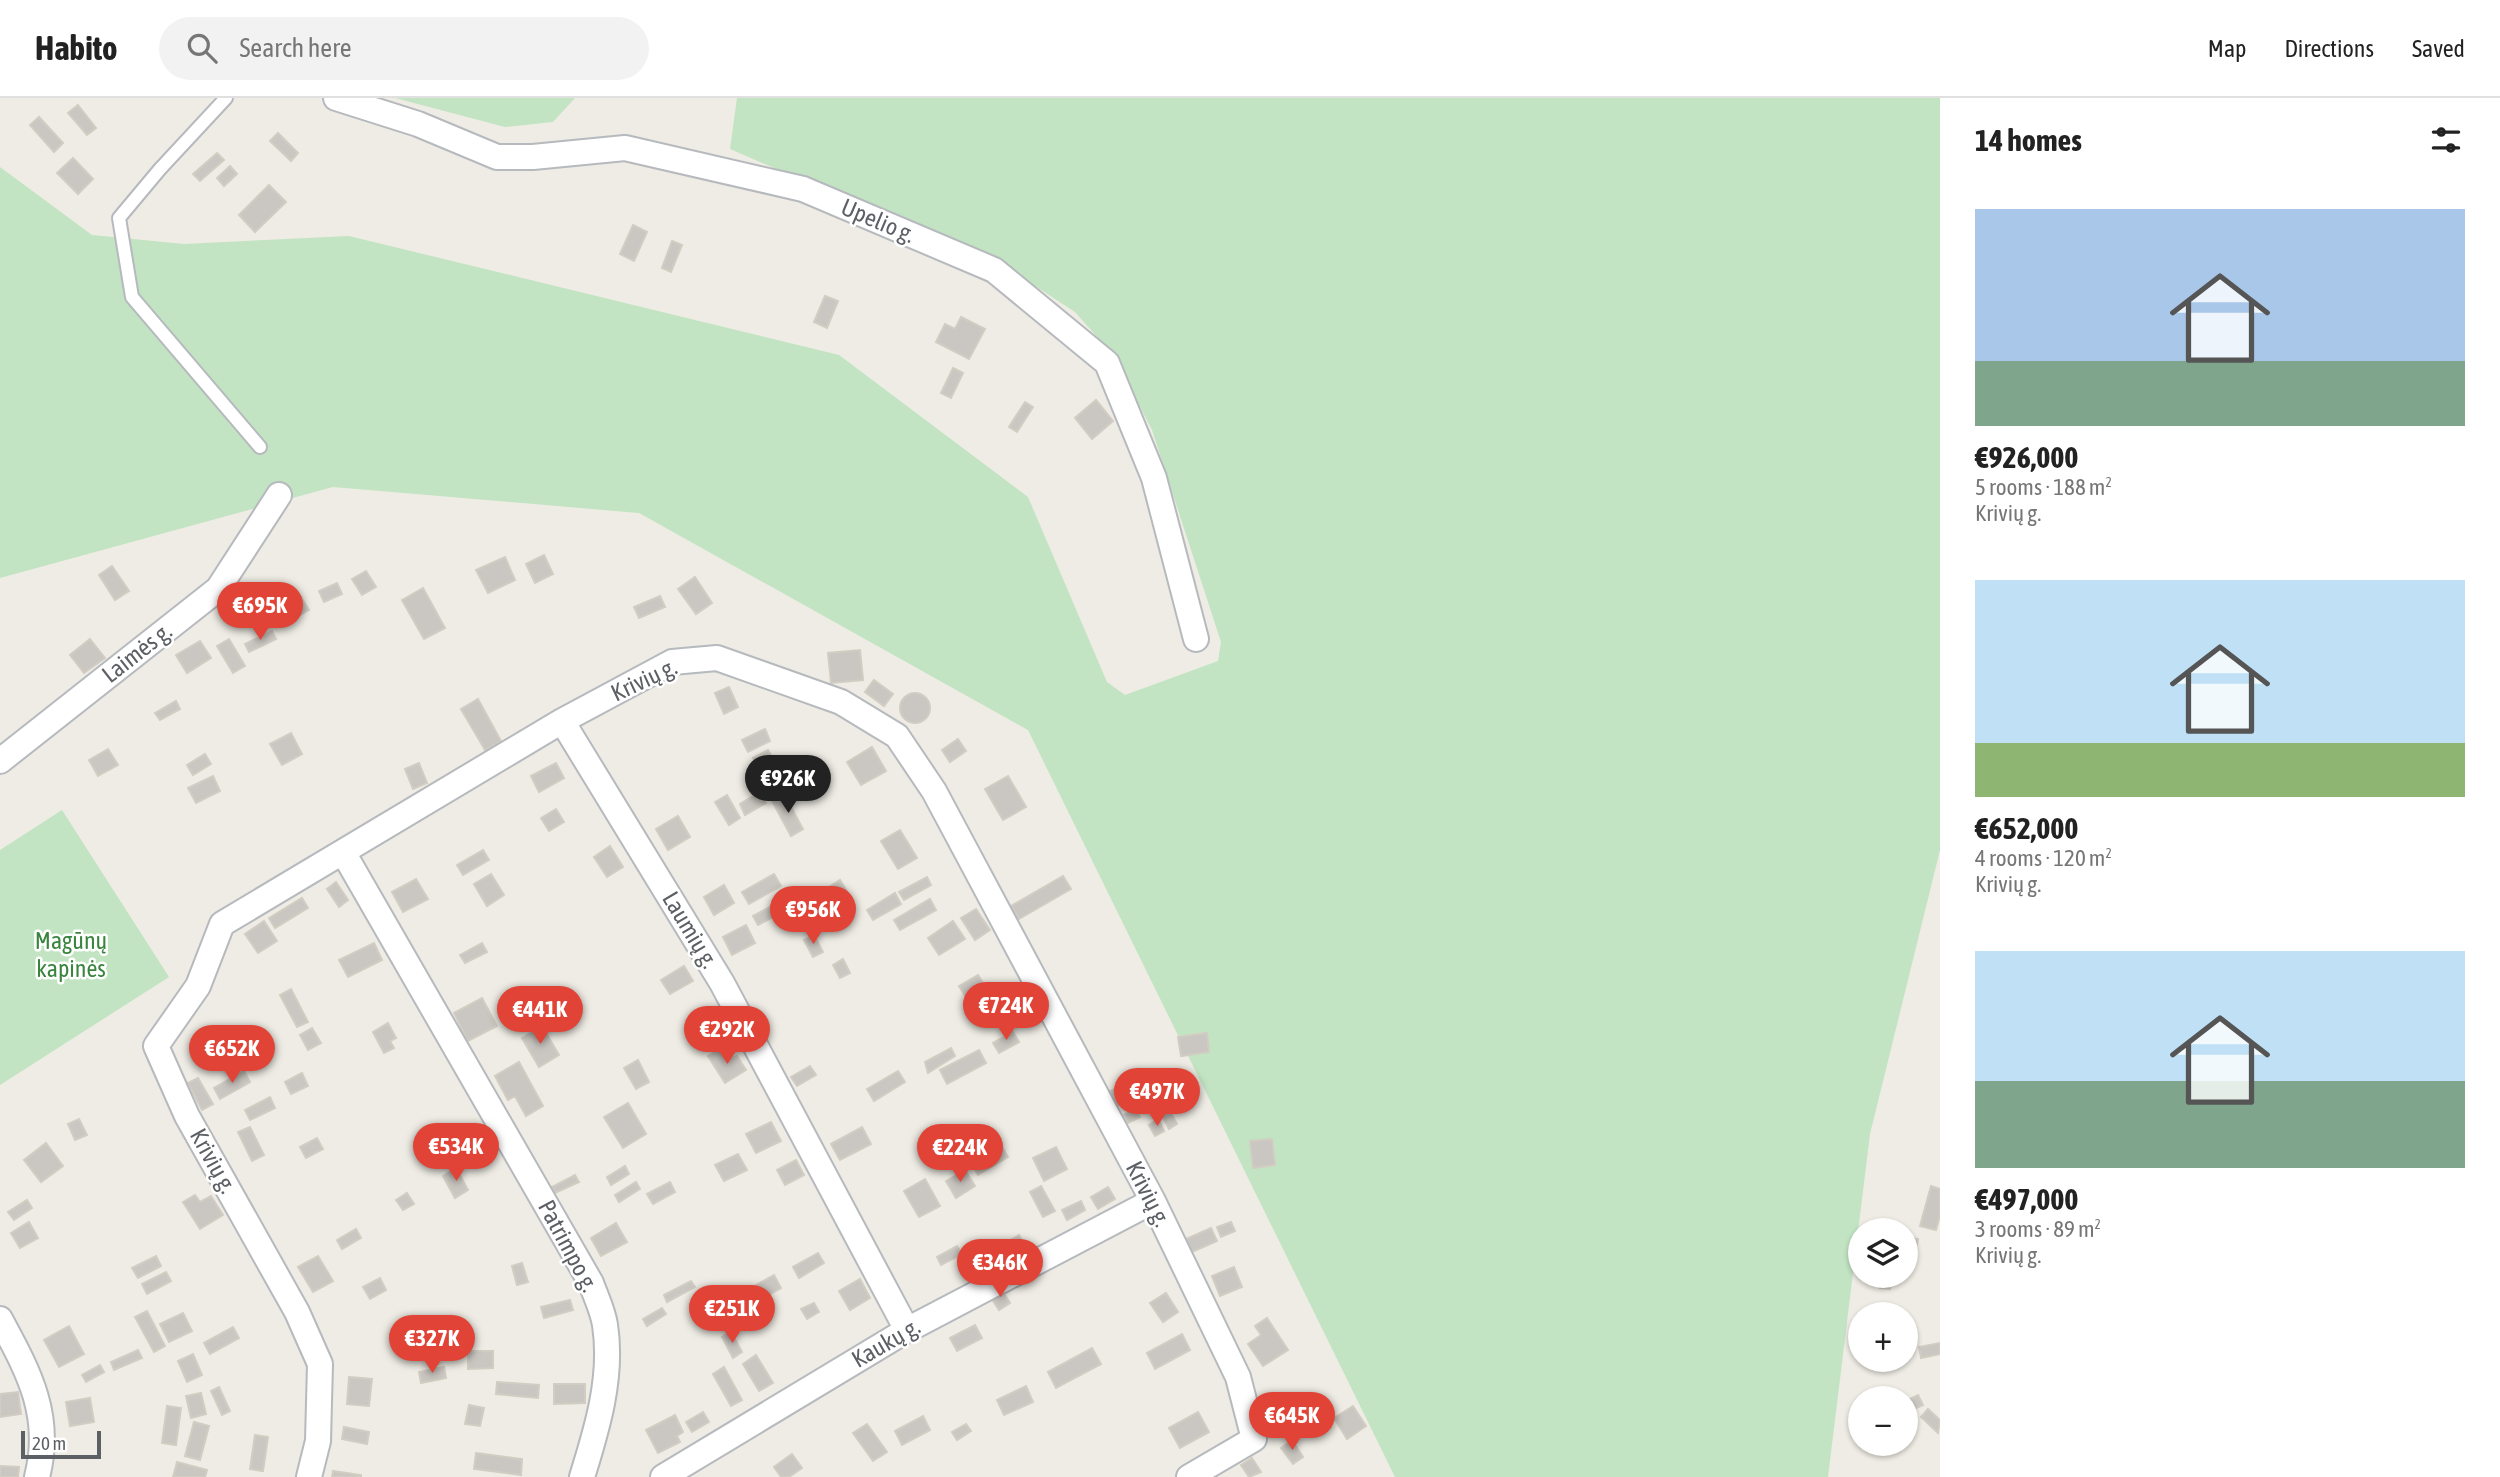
<!DOCTYPE html>
<html lang="en">
<head>
<meta charset="utf-8">
<style>
  :root { --surface:#fff; --page:#f2f2f2; --text:#222; --muted:#767676; --line:#e0e0e0; --accent:#e14437 }
  body { margin:0; font-family:"Asap Condensed",sans-serif; background:var(--page); color:var(--text); height:100vh; display:flex; flex-direction:column; font-size:26px; white-space:nowrap }
  * { box-sizing:border-box; margin:0 }
  p { font-size:23px; color:var(--muted) }
  .icon { flex:none; width:38px; height:38px; fill:none; stroke:currentColor; stroke-width:2; stroke-linecap:round; stroke-linejoin:round }
  .map { position:relative; flex:1; overflow:hidden }
  .side { display:flex; flex-direction:column; background:var(--surface); width:560px }
  .side>* { flex:none }
  .buttons { position:absolute; left:1848px; top:1120px; display:grid; gap:14px }
  .buttons a { display:grid; place-items:center; width:70px; height:70px; border-radius:50%; background:var(--surface); box-shadow:0 2px 5px #0004; font-size:35px }
  .scale { position:absolute; left:21px; bottom:18px; width:80px; box-sizing:border-box; padding-left:7px; border:4px solid #5c5f64; border-top:0; font-size:19px; line-height:24px; white-space:nowrap; color:#5c5f64; -webkit-text-stroke:5px #fff; paint-order:stroke }
  .price { position:absolute; translate:-50% -60px; padding:0 16px; border-radius:24px; background:var(--accent); color:#fff; font-size:23px; line-height:46px; filter:drop-shadow(0 2px 4px #0008) }
  .price::after { content:''; position:absolute; left:50%; top:42px; width:21px; height:16px; margin-left:-10px; background:inherit; clip-path:polygon(0 0,100% 0,50% 100%) }
  .price.on { background:#222; color:#fff }
  ul { padding:0; list-style:none }
  li { display:grid; align-content:center; gap:14px; height:371px; padding:0 35px }
  li span { display:grid; place-items:center; height:217px; border-radius:0px; color:#555 }
  li>.icon { margin-inline-start:auto }
  span .icon { width:126px; height:126px; fill:#fffc; stroke-width:1 }
  li b { font-size:30px }
  h2 { display:flex; justify-content:space-between; align-items:center; height:84px; padding:0 35px; font-size:30px }
  header { display:flex; align-items:center; gap:42px; box-sizing:border-box; height:98px; padding:0 35px; background:var(--surface); border-bottom:2px solid var(--line) }
  header strong { font-size:33px }
  nav { display:flex; gap:38px; margin-inline-start:auto; font-size:24px }
  .search { width:490px; height:63px; background:var(--page); display:flex; align-items:center; gap:18px; box-sizing:border-box; padding:0 24px; border-radius:38px; color:var(--muted); font-size:26px }
  main { display:flex; flex:1; min-height:0 }
  .map>svg:first-child { display:block }
</style>
</head>
<body>
<header>
<strong>Habito</strong>
<div class="search"><svg class="icon" aria-label="search" viewBox="0 0 24 24"><circle cx="10" cy="10" r="6"/><path d="M15 15l6 6"/></svg>Search here</div>
<nav><a>Map</a><a>Directions</a><a>Saved</a></nav>
</header>
<main>
<div class="map">
<svg width="1940" height="1379" viewBox="0 0 1940 1379">
  <rect width="100%" height="100%" fill="#eeece4"/>
  <path fill="#c2e4c2" d="M395,0h180l-22,24 -48,5z
    M737,0h1203v752l-70,284 -42,343h-433l-367,-747 -389,-217 -306,-26 -333,91v-411l92,68 92,9 165,-8 490,119 189,142 79,185 18,13 93,-34 3,-19 -69,-212 -39,-75 -38,-43 -63,-41 -282,-122z
    M62,712l107,167 -169,108v-235z"/>
  <path fill="#cac6c1" stroke="#d2cdc3" stroke-width="2" d="M78,7l18,23 -9,7 -19,-22z
    M39,19l24,26 -9,9 -24,-27z
    M278,35l20,20 -7,8 -21,-20z
    M217,55l7,7 -24,21 -7,-7z
    M73,60l20,21 -15,15 -21,-21z
    M230,68l7,8 -13,12 -7,-8z
    M269,87l17,17 -31,30 -16,-17z
    M633,127l14,7 -13,29 -14,-7z
    M672,143l10,4 -11,27 -9,-4z
    M825,198l13,5 -11,27 -13,-6z
    M961,219l24,12 -16,30 -33,-17 9,-18 10,5z
    M953,270l10,5 -12,25 -10,-5z
    M1096,302l17,21 -21,18 -17,-21z
    M1025,304l8,5 -16,25 -8,-5z
    M544,457l9,19 -18,9 -9,-19z
    M505,459l10,23 -27,13 -12,-23z
    M112,468l17,25 -14,9 -16,-25z
    M366,473l10,16 -14,8 -10,-16z
    M695,479l17,26 -16,11 -18,-25z
    M337,485l5,11 -18,8 -5,-11z
    M423,490l22,40 -21,11 -22,-39z
    M299,496l10,16 -14,8 -9,-16z
    M660,498l5,11 -26,11 -5,-11z
    M272,533l4,8 -27,13 -4,-8z
    M90,541l15,19 -21,15 -14,-18z
    M229,541l16,27 -12,7 -16,-27z
    M200,543l11,17 -24,15 -11,-18z
    M860,552l3,30 -32,3 -3,-30z
    M874,582l19,14 -9,12 -19,-14z
    M729,589l9,20 -14,7 -9,-21z
    M900 610a15 15 0 1 1 30 0a15 15 0 1 1-30 0Z
    M478,601l23,42 -16,9 -24,-41z
    M176,603l4,8 -20,11 -5,-7z
    M765,631l5,12 -22,11 -6,-12z
    M291,635l11,21 -20,11 -12,-21z
    M958,641l8,12 -16,11 -8,-12z
    M872,649l14,24 -25,14 -14,-23z
    M108,651l10,16 -20,11 -9,-16z
    M768,652l19,33 -16,8 -18,-33z
    M205,656l6,10 -18,11 -6,-10z
    M419,665l8,20 -14,6 -8,-20z
    M556,665l8,15 -25,14 -8,-16z
    M213,678l7,15 -24,12 -8,-15z
    M1008,678l18,31 -23,13 -18,-31z
    M760,694l6,11 -21,12 -5,-11z
    M784,696l19,35 -12,7 -19,-35z
    M727,697l13,23 -11,7 -14,-23z
    M556,711l8,13 -15,9 -8,-13z
    M678,718l12,21 -22,13 -12,-21z
    M900,732l17,28 -19,11 -17,-28z
    M610,748l13,21 -16,10 -13,-20z
    M483,752l6,10 -26,15 -6,-10z
    M491,776l13,21 -17,11 -13,-22z
    M774,776l7,12 -32,18 -7,-12z
    M1063,778l8,13 -52,30 -8,-13z
    M927,779l4,8 -27,15 -5,-8z
    M416,781l12,20 -25,13 -11,-20z
    M840,782l11,18 -17,11 -11,-18z
    M336,784l12,18 -9,7 -12,-18z
    M724,787l10,18 -20,12 -10,-18z
    M895,795l6,11 -28,16 -6,-10z
    M302,800l6,10 -33,20 -6,-10z
    M787,800l5,9 -34,18 -5,-9z
    M930,801l6,11 -36,20 -6,-10z
    M976,811l14,21 -15,10 -14,-22z
    M264,823l13,20 -19,12 -13,-19z
    M953,823l12,18 -26,16 -11,-17z
    M746,827l9,18 -23,12 -9,-18z
    M814,837l9,17 -10,5 -9,-17z
    M374,845l8,17 -34,17 -9,-17z
    M482,845l5,9 -22,11 -5,-8z
    M843,861l7,14 -10,5 -7,-13z
    M684,868l9,15 -23,13 -9,-14z
    M978,877l15,24 -19,11 -15,-24z
    M291,891l17,33 -11,5 -17,-32z
    M482,900l15,28 -29,15 -14,-28z
    M388,925l8,15 -6,3 4,7 -10,5 -11,-21z
    M542,928l17,29 -20,12 -17,-29z
    M312,930l9,15 -13,7 -8,-15z
    M1013,934l6,10 -20,11 -6,-10z
    M1207,935l2,19 -28,4 -3,-19z
    M951,950l4,8 -27,17 -3,-11z
    M720,951l6,11 11,-4 9,14 -21,13 -17,-27z
    M979,952l7,13 -39,21 -7,-14z
    M638,962l11,22 -13,7 -12,-21z
    M519,964l24,44 -17,10 -11,-20 -7,4 -13,-24z
    M810,968l6,9 -19,11 -6,-9z
    M244,973l6,11 -30,17 -6,-11z
    M898,973l7,11 -31,19 -7,-12z
    M302,975l6,13 -17,8 -6,-12z
    M198,980l15,26 -11,6 -14,-27z
    M1119,989l7,14 -9,5 -7,-15z
    M270,999l5,11 -25,12 -5,-10z
    M628,1005l18,31 -23,14 -19,-31z
    M1136,1011l4,8 -12,6 -4,-8z
    M1171,1015l6,11 -8,5 -6,-12z
    M79,1021l8,16 -12,5 -7,-16z
    M1158,1021l6,12 -9,5 -6,-11z
    M771,1024l10,19 -25,12 -10,-19z
    M250,1029l14,28 -12,6 -14,-29z
    M862,1029l9,17 -31,16 -9,-16z
    M317,1040l6,11 -17,9 -6,-11z
    M1272,1041l3,26 -22,3 -3,-27z
    M46,1045l17,23 -22,16 -17,-22z
    M1002,1049l6,10 -30,18 -6,-10z
    M1056,1049l11,22 -23,12 -11,-23z
    M738,1056l9,16 -23,11 -9,-16z
    M796,1062l8,15 -19,10 -8,-15z
    M625,1068l4,8 -18,11 -4,-8z
    M456,1070l12,22 -13,8 -12,-22z
    M965,1072l10,16 -19,12 -10,-17z
    M575,1077l4,7 -24,11 -3,-6z
    M925,1081l15,27 -21,11 -15,-26z
    M636,1084l4,7 -21,13 -4,-7z
    M670,1084l5,10 -22,12 -6,-10z
    M1041,1088l14,25 -12,6 -13,-25z
    M1931,1088l9,3v26l-4,15 -16,-4z
    M1108,1089l7,12 -17,10 -7,-12z
    M407,1095l7,11 -11,6 -7,-10z
    M195,1097l5,7 11,-6 12,19 -23,14 -17,-27z
    M27,1102l5,8 -18,12 -6,-8z
    M1081,1103l4,9 -18,10 -5,-10z
    M29,1124l9,16 -18,10 -9,-15z
    M1231,1124l4,9 -14,6 -4,-10z
    M616,1125l11,19 -26,14 -10,-18z
    M1211,1130l6,13 -25,11 -6,-13z
    M356,1131l5,9 -19,11 -5,-9z
    M1019,1137l4,7 -20,12 -4,-7z
    M1906,1139l12,2 -3,19 -9,-1z
    M957,1148l5,8 -21,11 -4,-8z
    M818,1155l6,10 -25,15 -6,-11z
    M156,1158l5,10 -23,12 -6,-10z
    M318,1158l15,25 -20,11 -15,-25z
    M522,1165l6,19 -11,3 -5,-19z
    M1234,1169l8,20 -22,9 -8,-20z
    M166,1174l5,9 -24,13 -5,-10z
    M774,1177l7,13 -27,15 -7,-13z
    M1881,1178h11l-2,13 -10,-1z
    M380,1180l6,12 -16,9 -7,-12z
    M860,1181l10,19 -20,12 -11,-19z
    M691,1183l4,6 -28,15 -3,-7z
    M1001,1191l9,14 -11,7 -9,-14z
    M1166,1195l12,19 -15,10 -13,-19z
    M741,1198l5,8 -19,10 -4,-8z
    M570,1202l3,10 -29,8 -3,-11z
    M814,1205l5,9 -12,7 -6,-10z
    M662,1210l4,6 -19,12 -4,-7z
    M147,1213l18,35 -11,6 -19,-35z
    M183,1215l9,18 -23,11 -9,-18z
    M1267,1220l21,32 -25,16 -15,-22 13,-9 -6,-9z
    M975,1227l7,13 -25,13 -7,-13z
    M69,1228l15,28 -25,13 -15,-27z
    M233,1229l6,11 -29,16 -6,-11z
    M731,1234l11,20 -9,6 -11,-21z
    M1182,1236l8,16 -35,19 -8,-16z
    M1940,1245v11l-19,4 -2,-11z
    M1092,1250l9,16 -45,24 -8,-16z
    M138,1252l4,8 -28,12 -3,-8z
    M468,1253h25v17l-25,1z
    M193,1256l9,21 -15,7 -9,-21z
    M756,1257l17,28 -14,8 -16,-27z
    M100,1267l4,7 -18,10 -4,-7z
    M444,1269l2,11 -25,5 -2,-11z
    M724,1269l18,33 -11,6 -18,-32z
    M349,1279l23,2 -3,27 -22,-2z
    M497,1284l42,3 -1,13 -42,-4z
    M554,1286h31v19l-31,1z
    M1026,1288l7,16 -29,13 -7,-15z
    M219,1289l11,24 -8,4 -11,-24z
    M18,1294l3,22 -21,3v-23z
    M201,1295l5,21 -15,4 -5,-22z
    M1918,1297l5,10 -13,6 -4,-10z
    M90,1300l4,24 -24,4 -4,-24z
    M469,1307l15,3 -4,18 -15,-2z
    M167,1308l14,2 -5,37 -14,-2z
    M1353,1308l13,20 -19,13 -13,-21z
    M1928,1311l12,11 -2,13 -17,-16z
    M703,1314l6,10 -17,10 -6,-10z
    M1198,1314l11,20 -29,16 -11,-20z
    M675,1317l8,17 -6,4 3,6 -22,11 -12,-23z
    M923,1318l7,14 -28,15 -7,-14z
    M194,1324l15,4 -9,34 -15,-4z
    M867,1326l20,28 -14,9 -20,-28z
    M966,1326l5,7 -14,9 -5,-8z
    M344,1329l25,5 -2,12 -25,-5z
    M255,1337l13,2 -5,34 -13,-2z
    M1292,1342l11,17 -10,7 -12,-16z
    M476,1355l46,6 -1,16 -47,-6z
    M792,1356l10,14 -13,9h-8l-7,-10z
    M1252,1360l9,14 -12,5 -8,-12z
    M177,1364l30,8 -2,7h-32z
    M0,1368l19,1 -1,10h-18z
    M333,1373l28,4v2h-29z"/>
  <g fill="none" stroke-linecap="round" stroke-linejoin="round">
    <defs>
      <path id="lane" d="M226,0l-66,71 -41,49 13,79 128,150"/>
      <path id="street" d="M336,0l82,26 79,33h36l92,-9 178,41 191,81 113,93 47,115 42,161
        M562,623l160,262 185,347
        M0,663l218,-172 61,-94
        M343,754l248,431c5,14 12,28 14,42 8,52 -8,104 -23,152
        M0,1221c28,52 53,96 37,158
        M309,1379l9,-36 2,-77 -23,-52 -110,-196 -31,-70 42,-60 24,-62 340,-203 110,-59 45,-4 124,44 56,34 37,55 219,410 85,176 16,62 -65,38
        M663,1379l244,-147 246,-129"/>
    </defs>
    <use href="#lane" stroke="#b6b9bd" stroke-width="16"/>
    <use href="#street" stroke="#b6b9bd" stroke-width="28"/>
    <use href="#lane" stroke="#fff" stroke-width="12"/>
    <use href="#street" stroke="#fff" stroke-width="24"/>
  </g>
  <g text-anchor="middle" stroke-width="5" stroke-linejoin="round" paint-order="stroke">
    <g font-size="24" fill="#5c5f64" stroke="#fff">
      <text transform="translate(878 123) rotate(23)" y="8">Upelio g.</text>
      <text transform="translate(137 555) rotate(-38)" y="8">Laimės g.</text>
      <text transform="translate(644 582) rotate(-25)" y="8">Krivių g.</text>
      <text transform="translate(690 832) rotate(59)" y="8">Laumių g.</text>
      <text transform="translate(213 1063) rotate(61)" y="8">Krivių g.</text>
      <text transform="translate(1148 1096) rotate(63)" y="8">Krivių g.</text>
      <text transform="translate(568 1148) rotate(62)" y="8">Patrimpo g.</text>
      <text transform="translate(886 1245) rotate(-30)" y="8">Kaukų g.</text>
    </g>
    <g font-size="24" fill="#3a853d" stroke="#fff">
      <text x="71" y="851">Magūnų<tspan x="71" dy="28">kapinės</tspan></text>
    </g>
  </g>
</svg>
<div class="buttons">
<a><svg class="icon" aria-label="layers" viewBox="0 0 24 24"><path d="M12 4l9 5-9 5-9-5zM3 14l9 5 9-5"/></svg></a>
<a>+</a>
<a>−</a>
</div>
<div class="scale">20 m</div>
<b class="price" style="left:260px;top:544px">€695K</b>
<b class="price on" style="left:788px;top:717px">€926K</b>
<b class="price" style="left:813px;top:848px">€956K</b>
<b class="price" style="left:1006px;top:944px">€724K</b>
<b class="price" style="left:540px;top:948px">€441K</b>
<b class="price" style="left:727px;top:968px">€292K</b>
<b class="price" style="left:232px;top:987px">€652K</b>
<b class="price" style="left:1157px;top:1030px">€497K</b>
<b class="price" style="left:456px;top:1085px">€534K</b>
<b class="price" style="left:960px;top:1086px">€224K</b>
<b class="price" style="left:1000px;top:1201px">€346K</b>
<b class="price" style="left:732px;top:1247px">€251K</b>
<b class="price" style="left:432px;top:1277px">€327K</b>
<b class="price" style="left:1292px;top:1354px">€645K</b>
</div>
<section class="side">
<h2>14 homes<svg class="icon" aria-label="filters" viewBox="0 0 24 24"><path d="M4 7h16M4 17h16"/><circle cx="9" cy="7" r="2"/><circle cx="15" cy="17" r="2"/></svg></h2>
<ul>
<li><span style="background:linear-gradient(#a9c7e8 70%,#7fa58c 0)"><svg class="icon" aria-label="home" viewBox="0 0 24 24"><path d="M3 11l9-7 9 7M6 9v11h12V9"/></svg></span><div><b>€926,000</b><p>5 rooms · 188 m²</p><p>Krivių g.</p></div></li>
<li><span style="background:linear-gradient(#bfe0f5 75%,#8fb573 0)"><svg class="icon" aria-label="home" viewBox="0 0 24 24"><path d="M3 11l9-7 9 7M6 9v11h12V9"/></svg></span><div><b>€652,000</b><p>4 rooms · 120 m²</p><p>Krivių g.</p></div></li>
<li><span style="background:linear-gradient(#bfe0f5 60%,#7fa58c 0)"><svg class="icon" aria-label="home" viewBox="0 0 24 24"><path d="M3 11l9-7 9 7M6 9v11h12V9"/></svg></span><div><b>€497,000</b><p>3 rooms · 89 m²</p><p>Krivių g.</p></div></li>
</ul>
</section>
</main>
</body>
</html>
